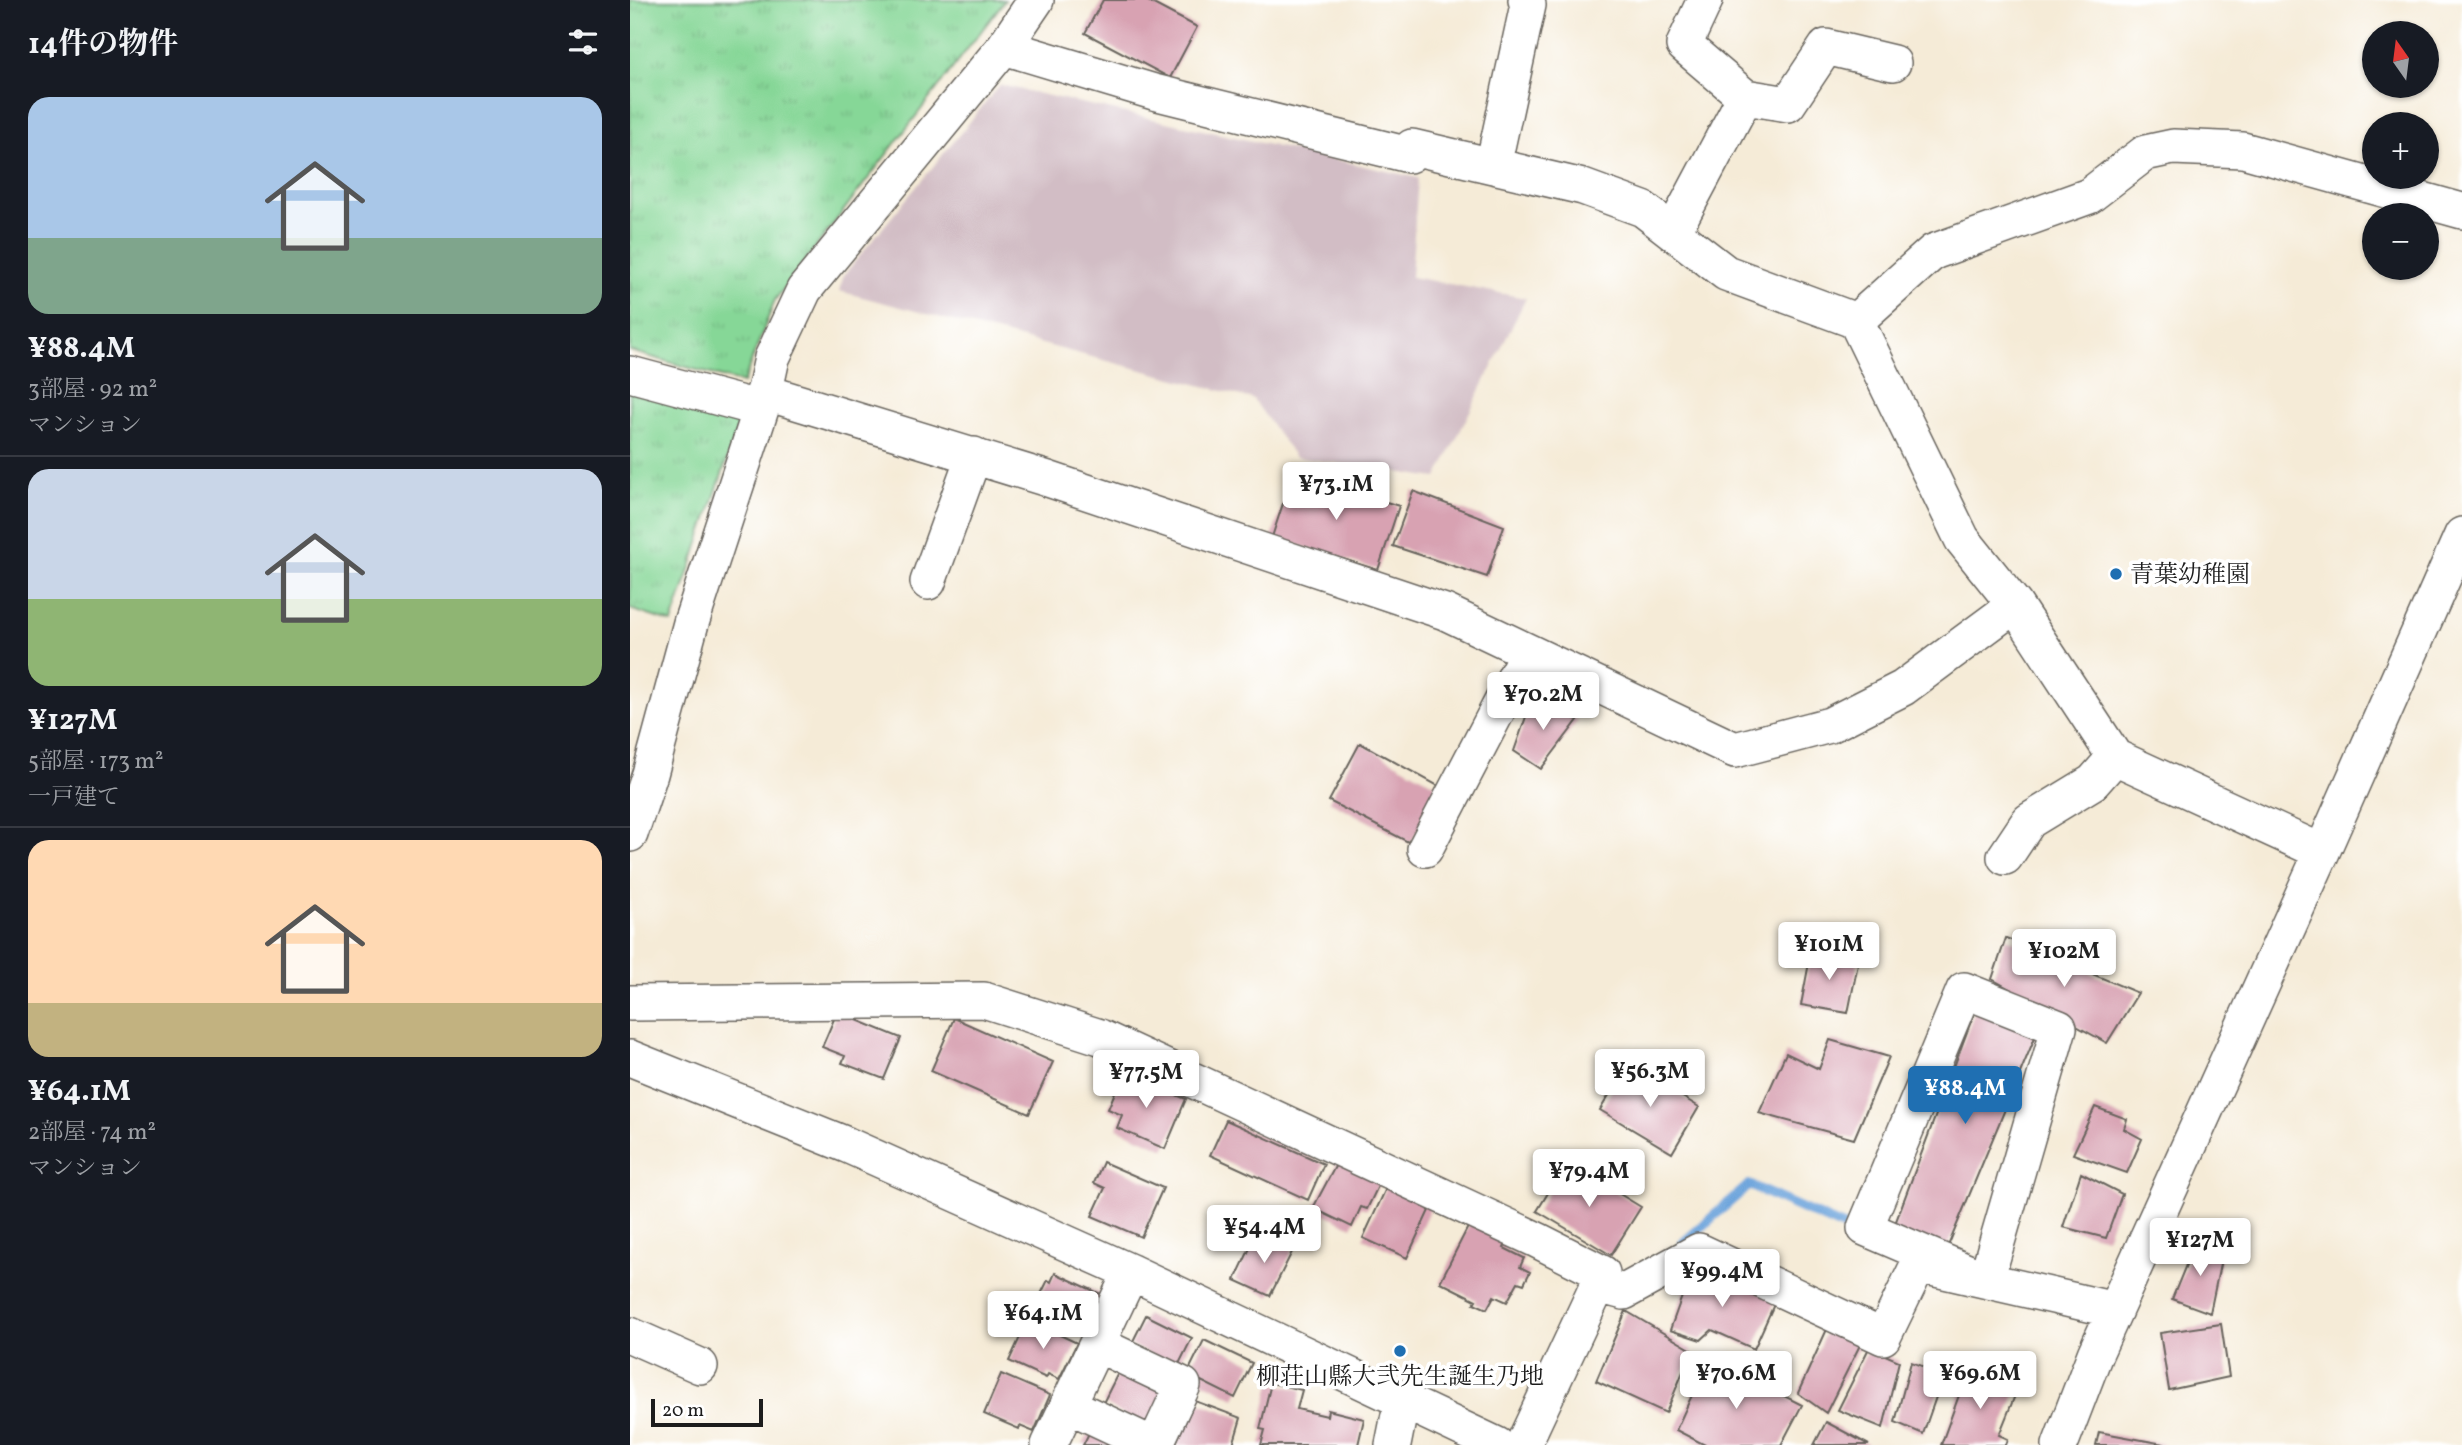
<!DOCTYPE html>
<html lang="ja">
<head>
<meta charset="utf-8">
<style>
  :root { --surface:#171b24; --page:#20242c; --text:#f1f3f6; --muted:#9ea1a6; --line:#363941; --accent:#1f6fb2 }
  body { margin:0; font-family:Vollkorn,"Noto Serif JP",serif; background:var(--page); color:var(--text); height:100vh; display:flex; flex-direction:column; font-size:26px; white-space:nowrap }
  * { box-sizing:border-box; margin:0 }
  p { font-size:23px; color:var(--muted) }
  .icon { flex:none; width:38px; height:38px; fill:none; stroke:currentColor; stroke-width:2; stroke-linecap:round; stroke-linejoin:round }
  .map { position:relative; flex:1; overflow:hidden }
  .details { display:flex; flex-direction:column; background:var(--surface); width:630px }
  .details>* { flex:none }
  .needle { width:46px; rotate:346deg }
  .buttons { position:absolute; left:1732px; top:21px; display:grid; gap:14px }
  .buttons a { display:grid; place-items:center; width:77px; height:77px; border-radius:50%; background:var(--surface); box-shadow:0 2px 5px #0004; font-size:35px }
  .scale { position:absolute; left:21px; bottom:18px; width:112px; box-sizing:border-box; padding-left:7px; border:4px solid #1c1c1c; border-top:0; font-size:19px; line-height:24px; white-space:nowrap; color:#1c1c1c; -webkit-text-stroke:5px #fff; paint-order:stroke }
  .price { position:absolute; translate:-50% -60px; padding:0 16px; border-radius:7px; background:#fff; color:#222; font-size:23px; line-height:46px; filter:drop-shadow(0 2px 4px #0008) }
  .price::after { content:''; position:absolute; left:50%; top:42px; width:21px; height:16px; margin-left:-10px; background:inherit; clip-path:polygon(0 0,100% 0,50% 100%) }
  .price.selected { background:var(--accent); color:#fff }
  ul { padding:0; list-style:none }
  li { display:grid; align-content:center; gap:14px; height:371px; padding:0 28px }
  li+li { border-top:2px solid var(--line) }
  li span { display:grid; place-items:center; height:217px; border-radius:21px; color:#555 }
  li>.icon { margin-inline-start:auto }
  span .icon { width:126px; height:126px; fill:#fffc; stroke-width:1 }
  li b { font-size:30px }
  h2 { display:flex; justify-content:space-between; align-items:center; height:84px; padding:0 28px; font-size:30px }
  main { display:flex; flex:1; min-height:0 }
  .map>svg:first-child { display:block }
</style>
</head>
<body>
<main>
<section class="details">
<h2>14件の物件<svg class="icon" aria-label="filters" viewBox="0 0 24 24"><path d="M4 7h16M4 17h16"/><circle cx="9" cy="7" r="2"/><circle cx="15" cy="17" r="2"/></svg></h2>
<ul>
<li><span style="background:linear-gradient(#a9c7e8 65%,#7fa58c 0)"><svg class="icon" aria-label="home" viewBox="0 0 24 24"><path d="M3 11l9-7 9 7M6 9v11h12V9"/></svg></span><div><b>¥88.4M</b><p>3部屋 · 92 m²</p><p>マンション</p></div></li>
<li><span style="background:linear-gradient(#c9d6e8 60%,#8fb573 0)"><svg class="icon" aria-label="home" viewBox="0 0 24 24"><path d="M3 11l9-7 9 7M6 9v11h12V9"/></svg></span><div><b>¥127M</b><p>5部屋 · 173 m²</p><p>一戸建て</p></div></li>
<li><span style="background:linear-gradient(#ffd9b3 75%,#c2b280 0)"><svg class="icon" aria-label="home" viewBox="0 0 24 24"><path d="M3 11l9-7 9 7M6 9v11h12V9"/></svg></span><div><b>¥64.1M</b><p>2部屋 · 74 m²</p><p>マンション</p></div></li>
</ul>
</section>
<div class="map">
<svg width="1832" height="1445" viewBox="0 0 1832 1445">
  <defs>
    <pattern id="grass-tufts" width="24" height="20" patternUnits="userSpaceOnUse" patternTransform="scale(1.75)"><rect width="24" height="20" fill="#86d797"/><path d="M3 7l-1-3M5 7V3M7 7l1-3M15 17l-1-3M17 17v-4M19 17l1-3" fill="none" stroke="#73b882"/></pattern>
  </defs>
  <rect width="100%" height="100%" fill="#fff"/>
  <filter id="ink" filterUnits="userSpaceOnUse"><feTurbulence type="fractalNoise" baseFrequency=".0143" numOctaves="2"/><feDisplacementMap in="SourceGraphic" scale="14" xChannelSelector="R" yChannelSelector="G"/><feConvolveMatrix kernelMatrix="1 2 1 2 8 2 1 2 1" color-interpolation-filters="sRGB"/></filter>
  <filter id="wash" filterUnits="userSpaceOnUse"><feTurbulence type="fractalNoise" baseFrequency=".00686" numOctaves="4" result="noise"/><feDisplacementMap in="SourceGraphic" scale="28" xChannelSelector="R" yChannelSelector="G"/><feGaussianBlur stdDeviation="1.57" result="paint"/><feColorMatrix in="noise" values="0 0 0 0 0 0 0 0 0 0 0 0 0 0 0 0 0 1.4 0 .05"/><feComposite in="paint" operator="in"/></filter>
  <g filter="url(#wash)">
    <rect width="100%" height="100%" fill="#f5ebd7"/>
    <path fill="#d2bdc5" d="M370,85l418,93 -7,99 115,21 -89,180 -142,-21 -42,-58 -414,-108 5,-16z"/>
    <path fill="url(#grass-tufts)" stroke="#517a5a" stroke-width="2" d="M0,0h375l-230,300 -32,83 -113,-32z
      M0,391l111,27 -69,205 -42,-14z"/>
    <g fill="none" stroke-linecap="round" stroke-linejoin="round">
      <path stroke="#6ea5dc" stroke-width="10" d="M1053,1243l66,-58 110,49"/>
    </g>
    <g id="blocks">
      <path fill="#d8a2b2" d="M473,0h43l51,27 -27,51 -85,-45z
        M663,473l106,33 -21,64 -106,-33z
        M783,491l91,35 -17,51 -94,-31z
        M903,697l45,23 -37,49 -27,-18z
        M730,743l84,46 -34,54 -81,-42z
        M1376,938l132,55 -31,50 -115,-64z
        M1182,947l46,17 -10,49 -47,-8z
        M1349,1000l59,30 -92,221 -54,-19z
        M207,1012l64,26 -17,41 -42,-16 3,-7 -23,-9z
        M324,1018l99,44 -24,52 -98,-43z
        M1200,1040l59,17 -35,82 -95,-26 27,-60 33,16z
        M998,1064l71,43 -27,46 -72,-43z
        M493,1073l63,26 -21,50 -48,-21 5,-13 -14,-6z
        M1465,1107l32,12 -3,10 18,10 -15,34 -54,-19z
        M596,1120l98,44 -16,36 -98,-45z
        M709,1159l42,21 -14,29 -6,-2 -9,20 -39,-19z
        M473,1162l60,26 -22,49 -49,-21 13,-28 -11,-5z
        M937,1162l74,45 -30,48 -74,-44z
        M1451,1173l41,21 -16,44 -43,-11z
        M758,1184l44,20 -25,54 -44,-20z
        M841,1221l37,19 -4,8 20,10 -4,9 10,5 -6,12 -6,-2 -11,20 -13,-6 -7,13 -13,-6 2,-3 -36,-18z
        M627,1233l36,17 -23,46 -35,-16z
        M1565,1243l28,7 -13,63 -38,-14z
        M1073,1267l73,33 -22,49 -42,-19 -11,10 -31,-10 21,-59 9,4z
        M425,1273l48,22 -15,31 -51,-24 11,-22 3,2z
        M996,1311l66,39 -26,63 -70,-32z
        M516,1315l46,23 -15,30 -46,-23z
        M398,1320l49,23 -18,36 -11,-5 -2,4 -37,-17z
        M1591,1324l8,53 -60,13 -9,-57z
        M1198,1327l34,14 -36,72 -28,-20z
        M574,1340l48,23 -17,35 -48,-24z
        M1239,1348l30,13 -16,67 -45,-18z
        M1079,1358l93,47 -21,40h-76l-29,-15z
        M1281,1362l33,12 -21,60 -28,-12z
        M492,1365l49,24 -21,41 -47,-27z
        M1340,1365l48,23 -19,47 9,4 -2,6h-65z
        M371,1374l49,21 -16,37 -14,-6 -1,3 -35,-15z
        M641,1383l31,7 -5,19 30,7 1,-6 36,9 -6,26h-97l4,-15 -5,-1z
        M565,1401l46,17 -8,27h-58z
        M1196,1422l43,23h-55z
        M460,1431l32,14h-39z
        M1469,1432l65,12v1h-68z"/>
    </g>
  </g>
  <g filter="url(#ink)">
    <use href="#blocks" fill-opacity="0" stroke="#68645d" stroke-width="2"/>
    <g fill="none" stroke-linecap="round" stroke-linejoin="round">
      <defs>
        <path id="minor" d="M896,0l2,5 -35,161 90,21 60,22 83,64 130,48 106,218 53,66 100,152 207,95
          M374,47l150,45 255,63 3,-8 81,19
          M1115,97l43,7 38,-57 67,16
          M1043,232l72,-135 -61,-52 21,-45
          M1226,321l77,-69 156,-56 56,-43 28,-6 70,3 219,61
          M0,374l131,35
          M134,392l284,87 397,133 290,138 95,-25 73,-37 112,-83
          M298,582l46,-127
          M0,834l20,-60 41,-151 70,-214 11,-51 32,-68 200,-243 32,-47
          M795,849l103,-197
          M1375,857l24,-36 64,-39 22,-25
          M1334,990l95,38 -73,252 -121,-52z
          M0,1003l354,-3 116,37 437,203 65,33 -4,12
          M0,1058l217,87 284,127 366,173
          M0,1335l70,31
          M467,1344l86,41 -28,60
          M438,1405l85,40
          M419,1445l82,-173
          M763,1445l9,-45
          M893,1445l75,-160 26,7 75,-41 184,86 35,-72 197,45
          M1430,1445l35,-91 227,-502 140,-317"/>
      </defs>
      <use href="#minor" stroke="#68645d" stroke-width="38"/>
      <use href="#minor" stroke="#fff" stroke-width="35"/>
    </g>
  </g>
  <g fill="#1f6fb2" stroke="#fff" stroke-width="2.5">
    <circle cx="1486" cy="574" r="7"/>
    <circle cx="770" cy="1351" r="7"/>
  </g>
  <g text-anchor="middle" stroke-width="7" stroke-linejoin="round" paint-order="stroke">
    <g font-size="24" fill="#1c1c1c" stroke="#fff" text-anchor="start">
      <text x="1500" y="582">青葉幼稚園</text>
      <text x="770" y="1384" text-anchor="middle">柳荘山縣大弐先生誕生乃地</text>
    </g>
  </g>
</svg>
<div class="buttons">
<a><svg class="needle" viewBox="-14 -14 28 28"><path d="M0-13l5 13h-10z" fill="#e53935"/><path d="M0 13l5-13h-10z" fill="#9ea1a6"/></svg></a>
<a>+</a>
<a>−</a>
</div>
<div class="scale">20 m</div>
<b class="price" style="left:706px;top:522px">¥73.1M</b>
<b class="price" style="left:913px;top:732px">¥70.2M</b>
<b class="price" style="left:1199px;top:982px">¥101M</b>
<b class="price" style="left:1434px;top:989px">¥102M</b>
<b class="price" style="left:1020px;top:1109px">¥56.3M</b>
<b class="price" style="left:516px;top:1110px">¥77.5M</b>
<b class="price selected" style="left:1335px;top:1126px">¥88.4M</b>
<b class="price" style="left:959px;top:1209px">¥79.4M</b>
<b class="price" style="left:634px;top:1265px">¥54.4M</b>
<b class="price" style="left:1570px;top:1278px">¥127M</b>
<b class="price" style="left:1092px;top:1309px">¥99.4M</b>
<b class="price" style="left:413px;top:1351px">¥64.1M</b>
<b class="price" style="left:1106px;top:1411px">¥70.6M</b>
<b class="price" style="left:1350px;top:1411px">¥69.6M</b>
</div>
</main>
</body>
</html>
